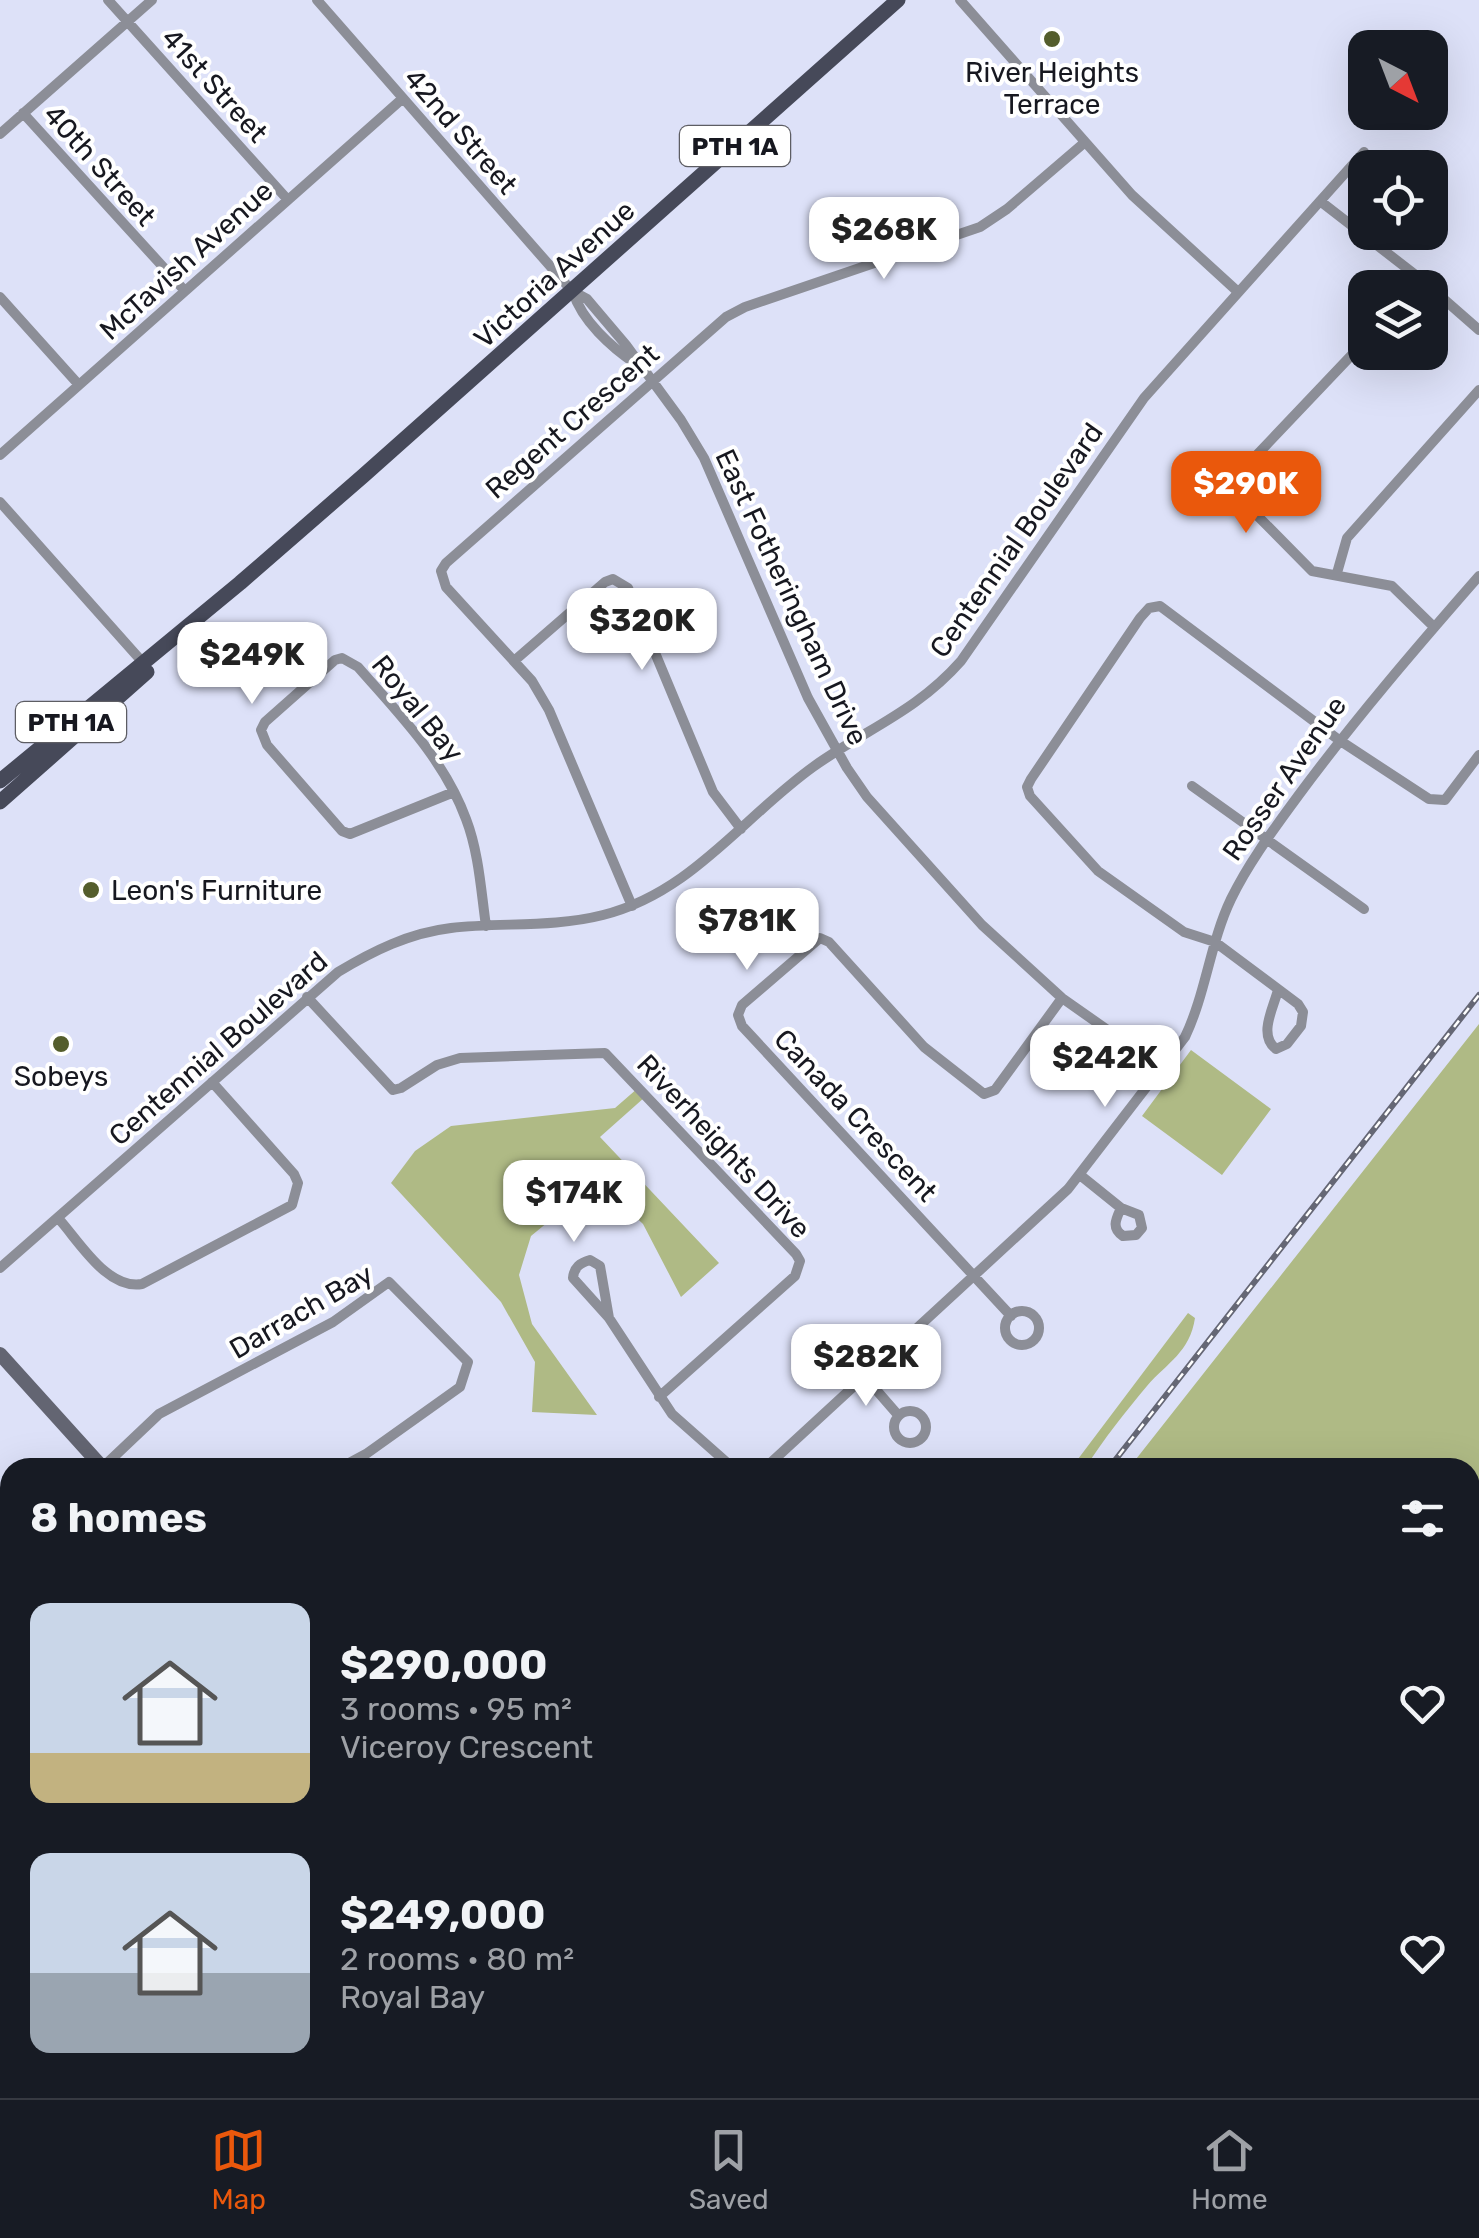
<!DOCTYPE html>
<html lang="en">
<head>
<meta charset="utf-8">
<style>
  :root { --surface:#171b24; --page:#242831; --text:#f1f3f6; --muted:#9ea1a6; --line:#363941; --accent:#ea580c }
  body { margin:0; font-family:Rubik,sans-serif; background:var(--page); color:var(--text); height:100vh; display:flex; flex-direction:column; font-size:38px; white-space:nowrap }
  * { box-sizing:border-box; margin:0 }
  p { font-size:32px; color:var(--muted) }
  .icon { flex:none; width:55px; height:55px; fill:none; stroke:currentColor; stroke-width:2; stroke-linecap:round; stroke-linejoin:round }
  .map { position:relative; flex:1; overflow:hidden }
  .panel { position:absolute; left:0px; top:1458px; width:1480px; height:642px; display:flex; flex-direction:column; background:var(--surface); border-radius:30px 30px 0 0; box-shadow:0 10px 40px #0002 }
  .panel>* { flex:none }
  .needle { width:65px; rotate:138deg }
  .buttons { position:absolute; left:1348px; top:30px; display:grid; gap:20px }
  .buttons a { display:grid; place-items:center; width:100px; height:100px; border-radius:20px; background:var(--surface); box-shadow:0 10px 40px #0002; font-size:50px }
  .price { position:absolute; translate:-50% -85px; padding:0 22px; border-radius:20px; background:#fff; color:#222; font-size:32px; line-height:65px; filter:drop-shadow(0 2px 5px #0008) }
  .price::after { content:''; position:absolute; left:50%; top:60px; width:30px; height:22px; margin-left:-15px; background:inherit; clip-path:polygon(0 0,100% 0,50% 100%) }
  .price.current { background:var(--accent); color:#fff }
  ul { padding:0; list-style:none }
  li { display:flex; align-items:center; gap:30px; height:250px; padding:0 30px }
  li span { display:grid; place-items:center; flex:none; width:280px; height:200px; border-radius:20px; color:#555 }
  li>.icon { margin-inline-start:auto }
  span .icon { width:120px; height:120px; fill:#fffc; stroke-width:1 }
  li b { font-size:42px }
  h2 { display:flex; justify-content:space-between; align-items:center; height:120px; padding:0 30px; font-size:42px }
  .dock { display:flex; justify-content:space-around; align-items:center; height:140px; border-top:2px solid var(--line); background:var(--surface); font-size:28px; color:var(--muted) }
  .dock a { display:grid; justify-items:center; gap:5px }
  .dock .current { color:var(--accent) }
  .map>svg:first-child { display:block }
</style>
</head>
<body>
<div class="map">
<svg width="1479" height="2098" viewBox="0 0 1479 2098">
  <rect width="100%" height="100%" fill="#dde1f8"/>
  <path fill="#afba85" d="M1479,1024v1074h-27l-8,-8h26v-622h-341z
    M1191,1050l80,59 -49,66 -80,-59z
    M638,1088l7,9 -45,40 119,126 -38,34 -38,-73 -17,-16h-61l-34,28 -12,39 13,49 65,91 -65,-3 3,-50 -34,-60 -110,-119 24,-32 36,-25 164,-18z
    M1188,1313l7,5c-5,34 -28,45 -48,68 -21,25 -44,54 -61,81h-14z
    M702,2090h309l-8,8h-294z
    M1134,2090h177l15,8h-210z"/>
  <path fill="#a3b161" d="M1311,2090h133l8,8h-126z"/>
  <g fill="none" stroke-linecap="round" stroke-linejoin="round">
    <path stroke="#a3b161" stroke-width="2.5" d="M1470,1614l9,-19"/>
    <path stroke="#8c8e97" stroke-width="10" d="M108,0l180,200
      M317,0l255,291 15,8 39,46 55,75 23,38 104,240 39,70 20,29 115,128 80,73 101,71
      M960,0l172,195 105,96
      M23,113l162,178
      M0,134l152,-134
      M1320,201l102,79 57,50
      M573,292c9,29 38,55 63,72
      M0,297l79,88
      M1365,341l-131,138 -2,11 80,81 80,15 42,41
      M0,455l402,-356
      M0,502l146,164
      M1337,573l10,-35 132,-148
      M514,661l91,-79 8,-3 15,9 85,204 28,37
      M1192,786l172,123
      M454,792l-104,42 -8,-3 -75,-86 -6,-15 4,-8 70,-62 7,-2 16,9c41,47 86,92 108,152 13,34 15,72 20,107
      M632,906l-83,-196 -17,-29 -86,-94 -5,-16 5,-8 280,-246 19,-10 235,-80 27,-18 77,-66
      M1278,990c-5,19 -20,45 -2,59l11,-5 14,-18 2,-14 -5,-8 -83,-62 -31,-10 -86,-61 -68,-75 -3,-9 4,-8 109,-161 9,-10 11,-2 179,134 90,59 16,1 34,-45
      M307,997l86,93 8,-2 36,-23 23,-7 145,-5 191,201 4,7 -5,15 -136,121
      M1080,1175l41,33 18,7 3,13 -6,7 -13,1c-12,-8 -7,-17 -2,-28
      M58,1218c21,23 49,72 84,66l150,-79 6,-22 -4,-9 -82,-92
      M0,1268l338,-296c35,-21 71,-39 113,-44 50,-6 101,0 152,-13 88,-22 139,-97 210,-148 53,-38 103,-55 148,-106l183,-263 220,-246
      M1005 1328a17 17 0 1 1 34 0a17 17 0 1 1-34 0Z
      M1011,1316l-269,-290 -4,-11 4,-10 78,-67 9,4 95,105 60,47 11,-4 67,-92
      M609,1318l-9,-52 -10,-6c-10,3 -16,7 -17,18l36,40 63,96 61,54
      M865,1377l33,38
      M894 1427a16 16 0 1 1 32 0a16 16 0 1 1-32 0Z
      M102,1468l57,-54 174,-92 56,-40 79,80 -8,25 -94,67 -26,14
      M765,1468l303,-279 117,-152c21,-44 25,-94 46,-138 18,-37 43,-70 67,-103 57,-77 118,-148 181,-220
      M0,1562l10,-9
      M0,1583l10,11
      M0,1853l10,5
      M0,2057l10,11
      M30,2090l7,8
      M307,2090l7,8
      M476,2090l7,8
      M653,2090l10,8
      M503,2098l9,-8"/>
    <path stroke="#636572" stroke-width="14" d="M0,1354l103,114
      M0,2086l10,-9"/>
    <path stroke="#464959" stroke-width="15" d="M0,781l240,-198 123,-107 535,-476
      M0,802l147,-130"/>
    <defs>
      <path id="rail" d="M1109,1468l370,-473
        M606,2098l8,-8"/>
    </defs>
    <use href="#rail" stroke="#656775" stroke-width="6"/>
    <use href="#rail" stroke="#fff" stroke-width="2.5" stroke-dasharray="8" stroke-linecap="butt"/>
  </g>
  <g fill="#545d2c" stroke="#fff" stroke-width="4">
    <circle cx="1052" cy="39" r="10"/>
    <circle cx="91" cy="890" r="10"/>
    <circle cx="61" cy="1044" r="10"/>
  </g>
  <g text-anchor="middle" stroke-width="8" stroke-linejoin="round" paint-order="stroke">
    <g fill="#fff" stroke="#5d5d63" stroke-width="2.5">
      <rect x="680" y="126" width="110" height="40" rx="8"/>
      <rect x="16" y="702" width="110" height="40" rx="8"/>
    </g>
    <g font-size="25" font-weight="bold" fill="#171820">
      <text x="735" y="155">PTH 1A</text>
      <text x="71" y="731">PTH 1A</text>
    </g>
    <g font-size="28" fill="#171820" stroke="#fff">
      <text x="1052" y="82">River Heights<tspan x="1052" dy="32">Terrace</tspan></text>
      <text x="111" y="900" text-anchor="start">Leon's Furniture</text>
      <text x="61" y="1086">Sobeys</text>
    </g>
    <g font-size="28" fill="#171820" stroke="#fff">
      <text transform="translate(215 85) rotate(48)" y="10">41st Street</text>
      <text transform="translate(461 131) rotate(49)" y="10">42nd Street</text>
      <text transform="translate(100 165) rotate(48)" y="10">40th Street</text>
      <text transform="translate(186 260) rotate(-42)" y="10">McTavish Avenue</text>
      <text transform="translate(554 274) rotate(-42)" y="10">Victoria Avenue</text>
      <text transform="translate(572 421) rotate(-41)" y="10">Regent Crescent</text>
      <text transform="translate(1016 540) rotate(-55)" y="10">Centennial Boulevard</text>
      <text transform="translate(792 597) rotate(65)" y="10">East Fotheringham Drive</text>
      <text transform="translate(418 708) rotate(51)" y="10">Royal Bay</text>
      <text transform="translate(1284 778) rotate(-55)" y="10">Rosser Avenue</text>
      <text transform="translate(218 1048) rotate(-41)" y="10">Centennial Boulevard</text>
      <text transform="translate(856 1115) rotate(47)" y="10">Canada Crescent</text>
      <text transform="translate(724 1146) rotate(47)" y="10">Riverheights Drive</text>
      <text transform="translate(301 1311) rotate(-30)" y="10">Darrach Bay</text>
    </g>
  </g>
</svg>
<div class="buttons">
<a><svg class="needle" viewBox="-14 -14 28 28"><path d="M0-13l5 13h-10z" fill="#e53935"/><path d="M0 13l5-13h-10z" fill="#9ea1a6"/></svg></a>
<a><svg class="icon" aria-label="locate" viewBox="0 0 24 24"><circle cx="12" cy="12" r="6"/><path d="M12 2v4M12 18v4M2 12h4M18 12h4"/></svg></a>
<a><svg class="icon" aria-label="layers" viewBox="0 0 24 24"><path d="M12 4l9 5-9 5-9-5zM3 14l9 5 9-5"/></svg></a>
</div>
<b class="price" style="left:884px;top:282px">$268K</b>
<b class="price current" style="left:1246px;top:536px">$290K</b>
<b class="price" style="left:642px;top:673px">$320K</b>
<b class="price" style="left:252px;top:707px">$249K</b>
<b class="price" style="left:747px;top:973px">$781K</b>
<b class="price" style="left:1105px;top:1110px">$242K</b>
<b class="price" style="left:574px;top:1245px">$174K</b>
<b class="price" style="left:866px;top:1409px">$282K</b>
<section class="panel">
<h2>8 homes<svg class="icon" aria-label="filters" viewBox="0 0 24 24"><path d="M4 7h16M4 17h16"/><circle cx="9" cy="7" r="2"/><circle cx="15" cy="17" r="2"/></svg></h2>
<ul>
<li><span style="background:linear-gradient(#c9d6e8 75%,#c2b280 0)"><svg class="icon" aria-label="home" viewBox="0 0 24 24"><path d="M3 11l9-7 9 7M6 9v11h12V9"/></svg></span><div><b>$290,000</b><p>3 rooms · 95 m²</p><p>Viceroy Crescent</p></div><svg class="icon" aria-label="heart" viewBox="0 0 24 24"><path d="M12 20l-8-8c-3-5 5-10 8-4 3-6 11-1 8 4z"/></svg></li>
<li><span style="background:linear-gradient(#c9d6e8 60%,#9aa5b1 0)"><svg class="icon" aria-label="home" viewBox="0 0 24 24"><path d="M3 11l9-7 9 7M6 9v11h12V9"/></svg></span><div><b>$249,000</b><p>2 rooms · 80 m²</p><p>Royal Bay</p></div><svg class="icon" aria-label="heart" viewBox="0 0 24 24"><path d="M12 20l-8-8c-3-5 5-10 8-4 3-6 11-1 8 4z"/></svg></li>
</ul>
</section>
</div>
<nav class="dock">
<a class="current"><svg class="icon" aria-label="map" viewBox="0 0 24 24"><path d="M3 6l6-2 6 2 6-2v14l-6 2-6-2-6 2zM9 4v14M15 6v14"/></svg>Map</a>
<a><svg class="icon" aria-label="saved" viewBox="0 0 24 24"><path d="M7 4h10v16l-5-4-5 4z"/></svg>Saved</a>
<a><svg class="icon" aria-label="home" viewBox="0 0 24 24"><path d="M3 11l9-7 9 7M6 9v11h12V9"/></svg>Home</a>
</nav>
</body>
</html>
